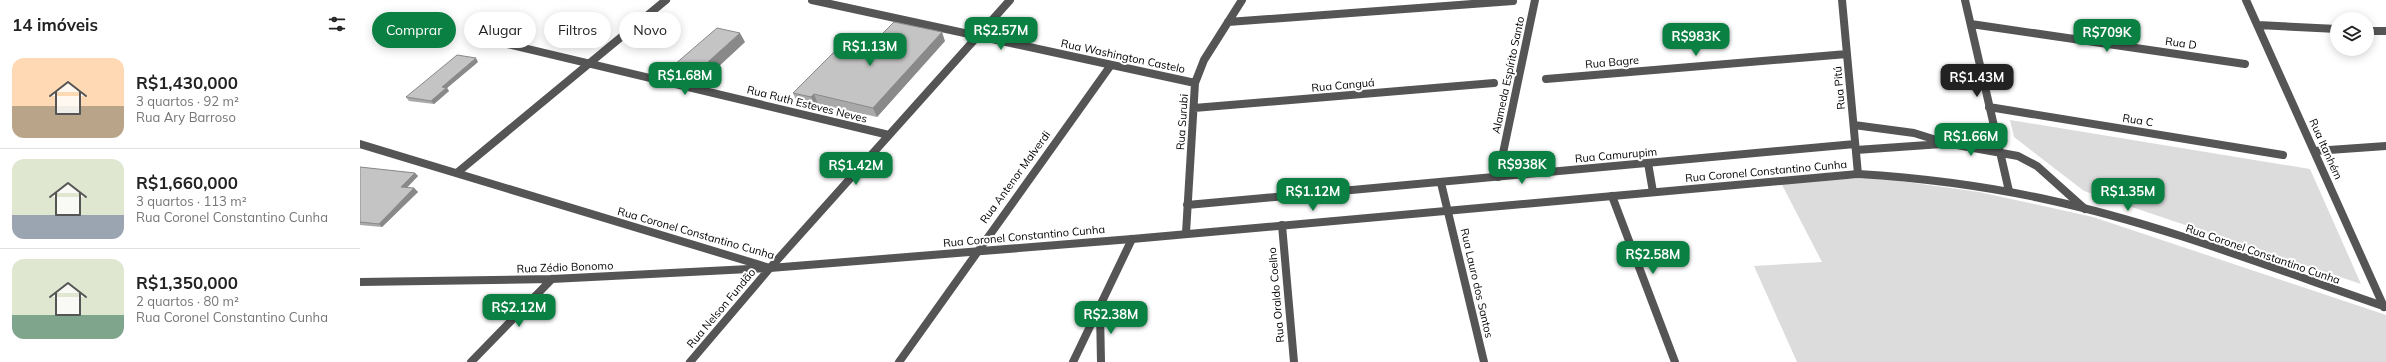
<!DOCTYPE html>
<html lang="pt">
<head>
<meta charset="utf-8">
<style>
  :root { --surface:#fff; --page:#f2f2f2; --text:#222; --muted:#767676; --line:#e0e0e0; --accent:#0b8043 }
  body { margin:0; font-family:Mulish,sans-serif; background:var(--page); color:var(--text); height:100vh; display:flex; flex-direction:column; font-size:15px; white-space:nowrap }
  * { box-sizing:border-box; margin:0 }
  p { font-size:13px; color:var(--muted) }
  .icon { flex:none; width:22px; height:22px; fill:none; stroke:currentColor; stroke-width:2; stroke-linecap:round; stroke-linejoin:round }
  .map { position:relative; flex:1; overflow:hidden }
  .details { display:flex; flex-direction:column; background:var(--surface); width:360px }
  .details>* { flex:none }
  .top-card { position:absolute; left:12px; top:12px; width:380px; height:36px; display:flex; gap:8px }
  .buttons { position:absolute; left:1970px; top:12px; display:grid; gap:8px }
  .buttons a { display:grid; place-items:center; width:44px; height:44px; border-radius:50%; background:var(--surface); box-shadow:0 2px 10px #0003; font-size:20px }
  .price { position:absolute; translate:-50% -34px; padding:0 9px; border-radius:8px; background:var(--accent); color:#fff; font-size:13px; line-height:26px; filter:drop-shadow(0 1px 2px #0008) }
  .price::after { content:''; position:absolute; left:50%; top:24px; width:12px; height:9px; margin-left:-6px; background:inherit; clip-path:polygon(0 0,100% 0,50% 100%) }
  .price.current { background:#222; color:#fff }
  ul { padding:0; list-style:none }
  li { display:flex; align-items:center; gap:12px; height:100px; padding:0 12px }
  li+li { border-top:1px solid var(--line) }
  li span { display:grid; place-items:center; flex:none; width:112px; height:80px; border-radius:12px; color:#555 }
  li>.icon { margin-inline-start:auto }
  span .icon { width:48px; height:48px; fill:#fffc; stroke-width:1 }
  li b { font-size:17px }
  h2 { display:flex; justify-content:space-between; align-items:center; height:48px; padding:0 12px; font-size:17px }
  .tag { padding:0 14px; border-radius:18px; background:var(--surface); box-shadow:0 2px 10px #0003; font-size:14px; line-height:36px }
  .tag.current { background:var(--accent); color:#fff }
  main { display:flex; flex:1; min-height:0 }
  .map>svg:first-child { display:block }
</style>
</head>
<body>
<main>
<section class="details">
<h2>14 imóveis<svg class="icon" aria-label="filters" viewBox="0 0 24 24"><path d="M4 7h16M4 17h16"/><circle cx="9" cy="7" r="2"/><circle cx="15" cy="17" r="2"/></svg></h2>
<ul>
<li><span style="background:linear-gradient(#ffd9b3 60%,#b9a48a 0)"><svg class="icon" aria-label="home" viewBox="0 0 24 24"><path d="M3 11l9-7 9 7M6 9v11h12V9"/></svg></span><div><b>R$1,430,000</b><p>3 quartos · 92 m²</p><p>Rua Ary Barroso</p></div></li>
<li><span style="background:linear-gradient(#dfe7d0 70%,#9aa5b1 0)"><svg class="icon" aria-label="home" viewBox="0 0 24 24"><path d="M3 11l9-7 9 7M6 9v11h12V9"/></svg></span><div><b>R$1,660,000</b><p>3 quartos · 113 m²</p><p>Rua Coronel Constantino Cunha</p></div></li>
<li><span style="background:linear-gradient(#dfe7d0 70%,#7fa58c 0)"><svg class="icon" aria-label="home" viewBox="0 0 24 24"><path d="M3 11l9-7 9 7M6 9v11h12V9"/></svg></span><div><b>R$1,350,000</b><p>2 quartos · 80 m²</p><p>Rua Coronel Constantino Cunha</p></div></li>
</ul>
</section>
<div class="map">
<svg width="2026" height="362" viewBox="0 0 2026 362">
  <rect width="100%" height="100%" fill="#fff"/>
  <path fill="#dcdcdc" d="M1650,120l300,49 51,115 -277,-93 -70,-54z
    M1518,178l101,14 114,25 293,98v47h-589l-43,-96 68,-4 -42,-81z"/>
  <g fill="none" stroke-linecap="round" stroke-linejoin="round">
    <path stroke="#555" stroke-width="8" d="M1138,177l37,-177"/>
    <path stroke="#555" stroke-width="8" d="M452,0l383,83
      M1482,0l16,174
      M1605,0l44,191
      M1886,0l138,307
      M868,22l285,-21
      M1611,24l274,40
      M1898,25l79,4
      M2007,31h19
      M126,39l403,96
      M1186,79l301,-25
      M1629,107l294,48
      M834,108l300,-25
      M1494,125l60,8 32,10 72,13 19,10 48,43
      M1496,150l86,-6
      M1955,151l71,-5
      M1288,163l5,29
      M98,172l208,-172
      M1081,183l43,179
      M1252,196l63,166
      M827,205l668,-61
      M922,225l12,137
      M826,233l9,-150 9,-23 38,-60
      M0,282l192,-3 217,-11
      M740,311l1,51
      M111,362l81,-83
      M330,362l80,-94 240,-268
      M539,362l212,-297
      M713,362l59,-123"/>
    <path stroke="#555" stroke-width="8" d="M0,144l410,124 362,-29 726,-65c65,4 128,12 191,26 115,25 226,69 337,107"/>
  </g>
  <path fill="#a9a9a9" d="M585,41l-68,76 -59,-13 -2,3 -19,-5 -4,-9 66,-36z
    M385,42l-41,38 -25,-6 -5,-9z
    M118,62l-31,26 2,3 -15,13 -25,-3 -3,-4z
    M0,167l55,6 3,3 -11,12h7l4,4 -36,35 -22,-2z"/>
  <path fill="#898989" d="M582,32l3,9 -68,76 -4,-9z
    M380,33l5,9 -41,38 -6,-9z
    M116,58l2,4 -31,26 2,3 -15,13 -3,-3 11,-14z
    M454,94l4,10 -2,3 -5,-10z
    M55,173l3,3 -14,14 -3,-3z
    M54,188l4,4 -36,35 -3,-3z"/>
  <path fill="#c4c4c4" stroke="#898989" d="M534,22l48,10 -69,76 -59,-14 -3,3 -18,-4 41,-41 25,5z
    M357,28l23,5 -42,38 -24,-6z
    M97,55l19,3 -34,29 4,1 -15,13 -25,-4z
    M0,167l55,6 -14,14 13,1 -35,36 -19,-2z"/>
  <g text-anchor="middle" stroke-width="4" stroke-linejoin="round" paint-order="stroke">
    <g font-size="11" fill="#000" stroke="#fff">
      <text transform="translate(1821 43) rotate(8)" y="4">Rua D</text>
      <text transform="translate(763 56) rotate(12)" y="4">Rua Washington Castelo</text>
      <text transform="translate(1252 62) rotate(-5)" y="4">Rua Bagre</text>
      <text transform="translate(1148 75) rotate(-78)" y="4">Alameda Espírito Santo</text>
      <text transform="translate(983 85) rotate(-5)" y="4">Rua Canguá</text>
      <text transform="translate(1479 88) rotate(-95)" y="4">Rua Pitú</text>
      <text transform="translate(447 104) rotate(14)" y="4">Rua Ruth Esteves Neves</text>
      <text transform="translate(1778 120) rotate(9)" y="4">Rua C</text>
      <text transform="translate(822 122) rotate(-86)" y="4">Rua Surubi</text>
      <text transform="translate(1966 149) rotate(66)" y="4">Rua Itanhém</text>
      <text transform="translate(1256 155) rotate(-5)" y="4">Rua Camurupim</text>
      <text transform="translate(1406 171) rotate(-5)" y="4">Rua Coronel Constantino Cunha</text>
      <text transform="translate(655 177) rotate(-54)" y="4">Rua Antenor Malverdi</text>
      <text transform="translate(336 233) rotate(16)" y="4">Rua Coronel Constantino Cunha</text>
      <text transform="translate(664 236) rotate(-5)" y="4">Rua Coronel Constantino Cunha</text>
      <text transform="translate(1903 254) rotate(19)" y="4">Rua Coronel Constantino Cunha</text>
      <text transform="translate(205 267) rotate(-2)" y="4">Rua Zédio Bonomo</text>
      <text transform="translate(1117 283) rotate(77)" y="4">Rua Lauro dos Santos</text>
      <text transform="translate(916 295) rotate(-95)" y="4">Rua Oraldo Coelho</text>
      <text transform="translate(361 308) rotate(-50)" y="4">Rua Nelson Fundão</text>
    </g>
  </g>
</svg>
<div class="buttons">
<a><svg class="icon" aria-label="layers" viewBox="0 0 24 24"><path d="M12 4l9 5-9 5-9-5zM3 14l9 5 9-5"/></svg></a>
</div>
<b class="price" style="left:641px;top:51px">R$2.57M</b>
<b class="price" style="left:1747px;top:53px">R$709K</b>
<b class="price" style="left:1336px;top:57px">R$983K</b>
<b class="price" style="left:510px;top:67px">R$1.13M</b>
<b class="price" style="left:325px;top:96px">R$1.68M</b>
<b class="price current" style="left:1617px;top:98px">R$1.43M</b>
<b class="price" style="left:1611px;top:157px">R$1.66M</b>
<b class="price" style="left:1162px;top:185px">R$938K</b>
<b class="price" style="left:496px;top:186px">R$1.42M</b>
<b class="price" style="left:953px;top:212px">R$1.12M</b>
<b class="price" style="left:1768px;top:212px">R$1.35M</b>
<b class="price" style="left:1293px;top:275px">R$2.58M</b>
<b class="price" style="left:159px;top:328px">R$2.12M</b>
<b class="price" style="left:751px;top:335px">R$2.38M</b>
<div class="top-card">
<a class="tag current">Comprar</a>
<a class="tag">Alugar</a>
<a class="tag">Filtros</a>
<a class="tag">Novo</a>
</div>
</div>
</main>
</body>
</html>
